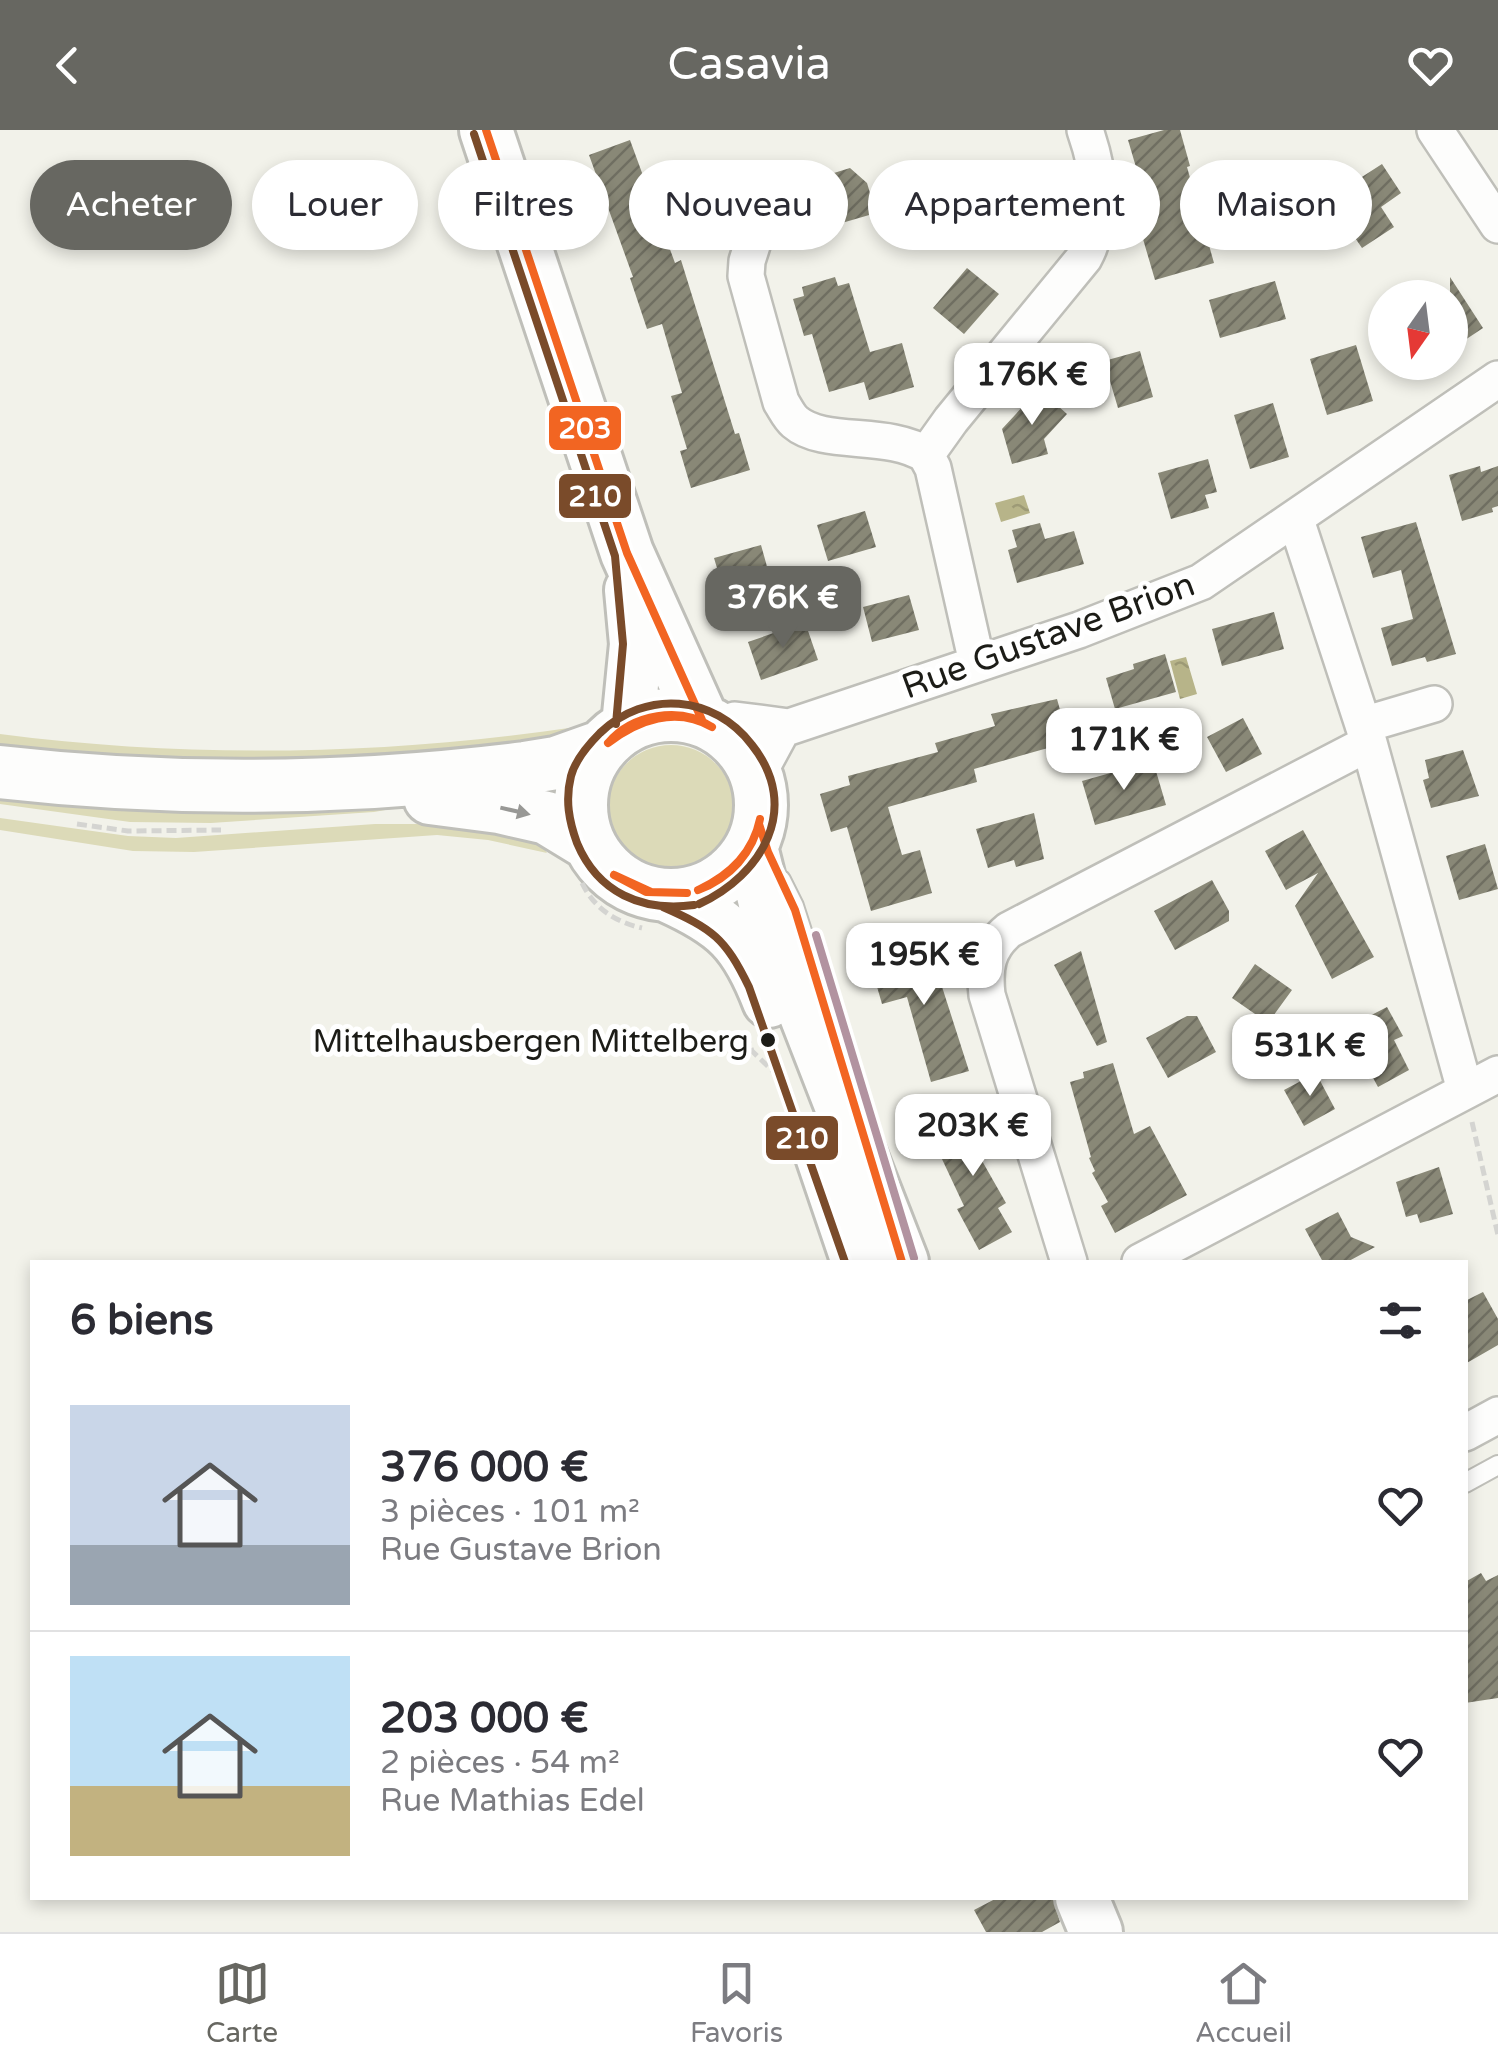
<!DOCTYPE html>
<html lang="fr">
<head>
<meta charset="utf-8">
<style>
  :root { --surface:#fff; --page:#f7f7f7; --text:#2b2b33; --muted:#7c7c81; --line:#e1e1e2; --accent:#676761 }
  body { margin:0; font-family:"Varela Round",sans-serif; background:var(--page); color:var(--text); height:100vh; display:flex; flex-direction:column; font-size:38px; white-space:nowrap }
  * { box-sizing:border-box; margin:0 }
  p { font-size:32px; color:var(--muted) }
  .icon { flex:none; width:55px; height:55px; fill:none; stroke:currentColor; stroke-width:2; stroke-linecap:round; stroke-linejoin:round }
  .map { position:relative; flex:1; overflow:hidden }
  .details { position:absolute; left:30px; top:1130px; width:1438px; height:640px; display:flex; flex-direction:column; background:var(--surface); border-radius:0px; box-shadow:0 5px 15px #0003 }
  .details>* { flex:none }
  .banner { position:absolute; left:30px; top:30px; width:1440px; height:90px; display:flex; gap:20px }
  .needle { width:65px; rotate:194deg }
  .controls { position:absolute; left:1368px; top:150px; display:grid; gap:20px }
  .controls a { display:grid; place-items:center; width:100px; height:100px; border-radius:50%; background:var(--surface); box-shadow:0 5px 15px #0003; font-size:50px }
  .price { position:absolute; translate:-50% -85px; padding:0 22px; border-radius:20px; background:#fff; color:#222; font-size:32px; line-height:65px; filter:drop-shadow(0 2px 5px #0008) }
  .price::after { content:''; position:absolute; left:50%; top:60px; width:30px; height:22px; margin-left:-15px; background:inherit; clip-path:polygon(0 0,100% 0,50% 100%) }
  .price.on { background:var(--accent); color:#fff }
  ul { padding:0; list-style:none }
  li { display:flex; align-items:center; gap:30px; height:250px; padding:0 40px }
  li+li { border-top:2px solid var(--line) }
  li span { display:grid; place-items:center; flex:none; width:280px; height:200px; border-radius:0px; color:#555 }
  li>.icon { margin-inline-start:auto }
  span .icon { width:120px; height:120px; fill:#fffc; stroke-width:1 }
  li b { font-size:42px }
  h2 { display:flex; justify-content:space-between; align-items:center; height:120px; padding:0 40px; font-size:42px }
  .pill { padding:0 35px; border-radius:45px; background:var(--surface); box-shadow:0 5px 15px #0003; font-size:35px; line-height:90px }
  .pill.on { background:var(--accent); color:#fff }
  header { display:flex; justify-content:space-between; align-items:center; height:130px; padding:0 40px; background:var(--accent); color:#fff; font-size:45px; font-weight:600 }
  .menu { display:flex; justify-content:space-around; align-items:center; height:140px; border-top:2px solid var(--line); background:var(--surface); font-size:28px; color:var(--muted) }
  .menu a { display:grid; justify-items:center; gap:5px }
  .menu .on { color:var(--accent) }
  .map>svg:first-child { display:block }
</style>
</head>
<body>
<header><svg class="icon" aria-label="back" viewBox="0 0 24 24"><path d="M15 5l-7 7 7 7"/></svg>Casavia<svg class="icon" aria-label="heart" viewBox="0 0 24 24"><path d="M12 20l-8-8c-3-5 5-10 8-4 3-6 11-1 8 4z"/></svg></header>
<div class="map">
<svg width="1498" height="1802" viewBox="0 0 1498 1802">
  <defs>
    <pattern id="water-ripples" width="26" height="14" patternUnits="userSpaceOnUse" patternTransform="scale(2.5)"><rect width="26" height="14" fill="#b7b489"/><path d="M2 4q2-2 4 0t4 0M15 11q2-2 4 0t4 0" fill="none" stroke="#9d9a76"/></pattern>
    <pattern id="building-hatch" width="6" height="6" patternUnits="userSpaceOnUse" patternTransform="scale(2.5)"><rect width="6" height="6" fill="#898877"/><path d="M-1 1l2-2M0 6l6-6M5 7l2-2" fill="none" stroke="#6f6e61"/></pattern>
  </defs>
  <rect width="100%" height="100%" fill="#f2f2ea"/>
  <path fill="#dcdab8" d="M576,597l2,7 -44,10 -291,22 -243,-16v-16c193,25 384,21 576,-7z
    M608 678a63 63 0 1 1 126 0a63 63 0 1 1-126 0Z
    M0,656l284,17 124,3 -34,6 -163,11 -81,-1 -130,-18z
    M0,688l128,18 48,2 199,-14h82l80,14 10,15 -59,-13 -51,-5 -243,17 -61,-1 -133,-21z"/>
  <path fill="url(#water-ripples)" d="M1024,365l6,18 -29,9 -6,-19z
    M1186,527l11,37 -17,5 -10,-38z"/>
  <path fill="url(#building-hatch)" d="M1164,0h16l10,36 -3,1 27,96 -59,17 -17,-58 13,-4 -23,-78z
    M630,10l45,123 6,-3 54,174 4,-1 11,37 -59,18 -11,-37 7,-2 -16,-53 11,-3 -20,-69 -15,5 -17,-51 3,-1 -44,-122z
    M1382,34l19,29 -20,14 13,20 -32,21 -40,-58 24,-15 5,9z
    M850,38l17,15 9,30 -41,12 -14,-48z
    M987,54l63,19 -15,41 -61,-23z
    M967,138l32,26 -35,40 -31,-26z
    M835,147l3,9 11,-3 21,69 32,-9 12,44 -45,13 -5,-18 -35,10 -17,-58 -8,2 -11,-37 11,-3 -2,-9z
    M1450,147l33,51 -33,22z
    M1275,151l11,38 -66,19 -11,-38z
    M1356,215l17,56 -46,14 -17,-56z
    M1140,221l13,46 -35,11 -14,-47z
    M1039,259l28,25 -23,25 4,15 -36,10 -10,-35z
    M1273,273l16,54 -39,12 -16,-54z
    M1208,329l9,33 -12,3 4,13 -38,11 -13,-46z
    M1480,336l1,6 17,-6v40l-6,2 1,4 -31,9 -13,-46z
    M865,381l11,36 -48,14 -11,-36z
    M1416,392l40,132 -29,8 -2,-5 -33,9 -11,-38 32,-9 -12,-49 -28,8 -12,-41z
    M1040,393l5,16 29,-8 10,33 -67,19 -9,-33 9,-3 -5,-17z
    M761,415l10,36 -46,14 -11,-37z
    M909,465l10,35 -47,12 -9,-35z
    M1274,482l10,37 -62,17 -10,-37z
    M805,492l13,38 -57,20 -13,-38z
    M1165,524l11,38 -61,17 -9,-31 28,-9 -1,-5z
    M1057,569l12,43 -95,27 3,13 -89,25 14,48 18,-5 12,43 -61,18 -24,-84 -16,5 -11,-38 30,-9 -2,-9 90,-24 -3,-9 60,-17 -4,-12z
    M1243,588l19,36 -36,18 -19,-35z
    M1463,620l16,46 -48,12 -8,-28 6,-2 -4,-18z
    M1153,631l13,44 -71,20 -13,-44z
    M1034,683l10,46 -28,8 -2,-7 -26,8 -12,-39z
    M1303,700l71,127 -42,22 -37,-73 23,-33 -32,17 -21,-39z
    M1485,714l13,45 -39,11 -13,-44z
    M1212,750l17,31v10l-54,29 -21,-39z
    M928,813l41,128 -38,11 -24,-85 -25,7 -11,-38 23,-7 -2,-6z
    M1081,821l26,91 -10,4 -43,-81z
    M1255,834l37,26 -24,33 -36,-25z
    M1387,877l16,29 -9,4 15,30 -31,17 -31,-57 20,14 -11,-21z
    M1187,886h10l19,36 -48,26 -22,-40z
    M1113,933l21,71 16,-8 37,69 -72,38 -14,-27 7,-4 -16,-29 3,-2 -6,-13 2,-1 -21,-75 14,-4 -1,-6z
    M1316,943l19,36 -31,17 -20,-36z
    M973,981l19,42 -11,6 25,44 -8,5 14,24 -33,18 -22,-41 7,-3 -30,-64 9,-4 -5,-11z
    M1439,1037l14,47 -33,9 -3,-9 -11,3 -10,-35z
    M1338,1082l13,25 24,10 -28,15h-24l-18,-33z
    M1483,1162l15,27v26l-33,19v-63z
    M1481,1443l5,8 12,-6v123l-33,5v-121z
    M997,1768h56l7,24 -18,10h-56l-12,-22z"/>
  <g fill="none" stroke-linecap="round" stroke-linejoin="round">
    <defs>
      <path id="lane" d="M781,750l13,26 17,53
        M1465,1353l33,-18"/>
      <path id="street" d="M1435,0l63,95
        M755,106l-8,25 -1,15 35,126c4,6 8,15 14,20 29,25 93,8 131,33
        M1296,390l73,223 96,347
        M977,533l-44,-195 -7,-13 25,-35 133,-162c22,-41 16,-85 1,-128
        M1363,595l71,-21
        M722,601l13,-11 54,7 290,-97 122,-48 297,-203
        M757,646l26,-48
        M1069,1132l-82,-267c-3,-27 0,-47 22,-65l360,-187
        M1140,1132l358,-188
        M1465,1303l33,-18"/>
      <path id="secondary" d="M486,0l141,423 75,167
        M581 675a90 90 0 1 1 180 0a90 90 0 1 1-180 0Z
        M628,595l8,-81 -5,-54
        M0,642c175,20 349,18 525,-4l31,-5 45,-16
        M430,668l69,9 48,11 41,25
        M751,717l19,76 132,339
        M668,766c58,26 78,45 101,105
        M817,1011l41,121
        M1082,1768l14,34"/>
    </defs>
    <use href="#lane" stroke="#bfbfb9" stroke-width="22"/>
    <use href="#street" stroke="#bfbfb9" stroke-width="40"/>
    <use href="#secondary" stroke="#bfbfb9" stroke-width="58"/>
    <path stroke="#d4d4d1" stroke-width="5" stroke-dasharray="10 5" stroke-linecap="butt" d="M77,694l51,7 93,-1
      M582,753c12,25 33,39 60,45
      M746,904l6,17 27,26 11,36
      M1472,992l26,113"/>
    <use href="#lane" stroke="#fdfdfc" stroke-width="18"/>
    <use href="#street" stroke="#fdfdfc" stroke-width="35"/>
    <use href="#secondary" stroke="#fdfdfc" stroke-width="52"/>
    <defs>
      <path id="bus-1" d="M486,0l141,423 75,167
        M608,613c25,-29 72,-37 104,-16
        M608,613c30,-23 68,-37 104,-16
        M759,694l9,28 27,58 107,352
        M614,745l37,17 36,1
        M614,745l32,17 41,1
        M698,760c30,-14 55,-37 62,-71
        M698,760c32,-12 55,-37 62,-71"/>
      <path id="bus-2" d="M474,4l141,422 8,88 -7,80
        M694,775c-52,7 -96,-12 -117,-62 -8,-22 -12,-43 -6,-67 4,-15 18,-32 29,-43 46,-44 114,-38 152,12 50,63 10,130 -53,159
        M663,777c50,22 62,31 86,80l96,275"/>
      <path id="bus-3" d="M816,805l98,323"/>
    </defs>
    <use href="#bus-1" stroke="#fff" stroke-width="15"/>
    <use href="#bus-2" stroke="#fff" stroke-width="15"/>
    <use href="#bus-3" stroke="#fff" stroke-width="15"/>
    <use href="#bus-1" stroke="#f26522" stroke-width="8"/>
    <use href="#bus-2" stroke="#7a4b2a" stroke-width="8"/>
    <use href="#bus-3" stroke="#b293a0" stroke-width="8"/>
  </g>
  <defs><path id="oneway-solid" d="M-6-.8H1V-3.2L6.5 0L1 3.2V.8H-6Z" transform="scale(2.5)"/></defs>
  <use fill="#989895" href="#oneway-solid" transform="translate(515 681) rotate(13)"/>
  <circle fill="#1c1c17" stroke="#fff" stroke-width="4" cx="768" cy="910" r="9"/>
  <g text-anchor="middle" stroke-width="10" stroke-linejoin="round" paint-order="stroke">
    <g font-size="32" fill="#1c1c17" stroke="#fff" text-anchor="end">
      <text x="749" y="922">Mittelhausbergen Mittelberg</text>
    </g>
    <g font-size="35" fill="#1c1c17" stroke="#fff">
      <text transform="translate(1048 505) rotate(-20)" y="12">Rue Gustave Brion</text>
    </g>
  </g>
  <g stroke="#fff" stroke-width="4">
    <rect x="547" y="274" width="76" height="48" rx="10" fill="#f26522"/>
    <rect x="557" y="342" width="76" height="48" rx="10" fill="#7a4b2a"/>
    <rect x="764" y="984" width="76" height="48" rx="10" fill="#7a4b2a"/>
  </g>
  <g font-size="28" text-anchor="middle" font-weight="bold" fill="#fff">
    <text x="585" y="308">203</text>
    <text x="595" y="376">210</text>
    <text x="802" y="1018">210</text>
  </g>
</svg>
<div class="controls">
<a><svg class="needle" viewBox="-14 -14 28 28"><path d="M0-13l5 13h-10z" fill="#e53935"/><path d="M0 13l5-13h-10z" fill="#7c7c81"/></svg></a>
</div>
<b class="price" style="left:1032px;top:298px">176K €</b>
<b class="price on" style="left:783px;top:521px">376K €</b>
<b class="price" style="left:1124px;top:663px">171K €</b>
<b class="price" style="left:924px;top:878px">195K €</b>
<b class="price" style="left:1310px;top:969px">531K €</b>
<b class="price" style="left:973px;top:1049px">203K €</b>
<div class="banner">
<a class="pill on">Acheter</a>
<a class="pill">Louer</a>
<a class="pill">Filtres</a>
<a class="pill">Nouveau</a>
<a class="pill">Appartement</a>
<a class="pill">Maison</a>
</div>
<section class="details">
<h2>6 biens<svg class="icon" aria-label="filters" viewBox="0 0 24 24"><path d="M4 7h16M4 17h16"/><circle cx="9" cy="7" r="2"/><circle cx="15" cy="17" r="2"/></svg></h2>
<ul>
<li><span style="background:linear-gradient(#c9d6e8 70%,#9aa5b1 0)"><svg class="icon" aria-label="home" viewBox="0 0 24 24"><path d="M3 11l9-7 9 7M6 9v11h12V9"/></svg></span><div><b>376 000 €</b><p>3 pièces · 101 m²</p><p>Rue Gustave Brion</p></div><svg class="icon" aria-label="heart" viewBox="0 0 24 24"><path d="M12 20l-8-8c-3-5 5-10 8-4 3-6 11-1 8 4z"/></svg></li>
<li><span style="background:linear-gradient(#bfe0f5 65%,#c2b280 0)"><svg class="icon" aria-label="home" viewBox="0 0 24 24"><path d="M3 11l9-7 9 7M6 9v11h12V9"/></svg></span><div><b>203 000 €</b><p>2 pièces · 54 m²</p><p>Rue Mathias Edel</p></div><svg class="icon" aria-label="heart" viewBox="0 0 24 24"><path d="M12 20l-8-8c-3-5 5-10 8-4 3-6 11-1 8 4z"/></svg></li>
</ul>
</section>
</div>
<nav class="menu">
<a class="on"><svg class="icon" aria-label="map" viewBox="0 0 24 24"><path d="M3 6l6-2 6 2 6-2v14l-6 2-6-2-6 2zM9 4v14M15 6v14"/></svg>Carte</a>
<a><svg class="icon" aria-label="saved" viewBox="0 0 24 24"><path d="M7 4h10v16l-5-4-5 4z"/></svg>Favoris</a>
<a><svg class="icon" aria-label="home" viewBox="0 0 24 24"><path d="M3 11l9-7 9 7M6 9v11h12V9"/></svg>Accueil</a>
</nav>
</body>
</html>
